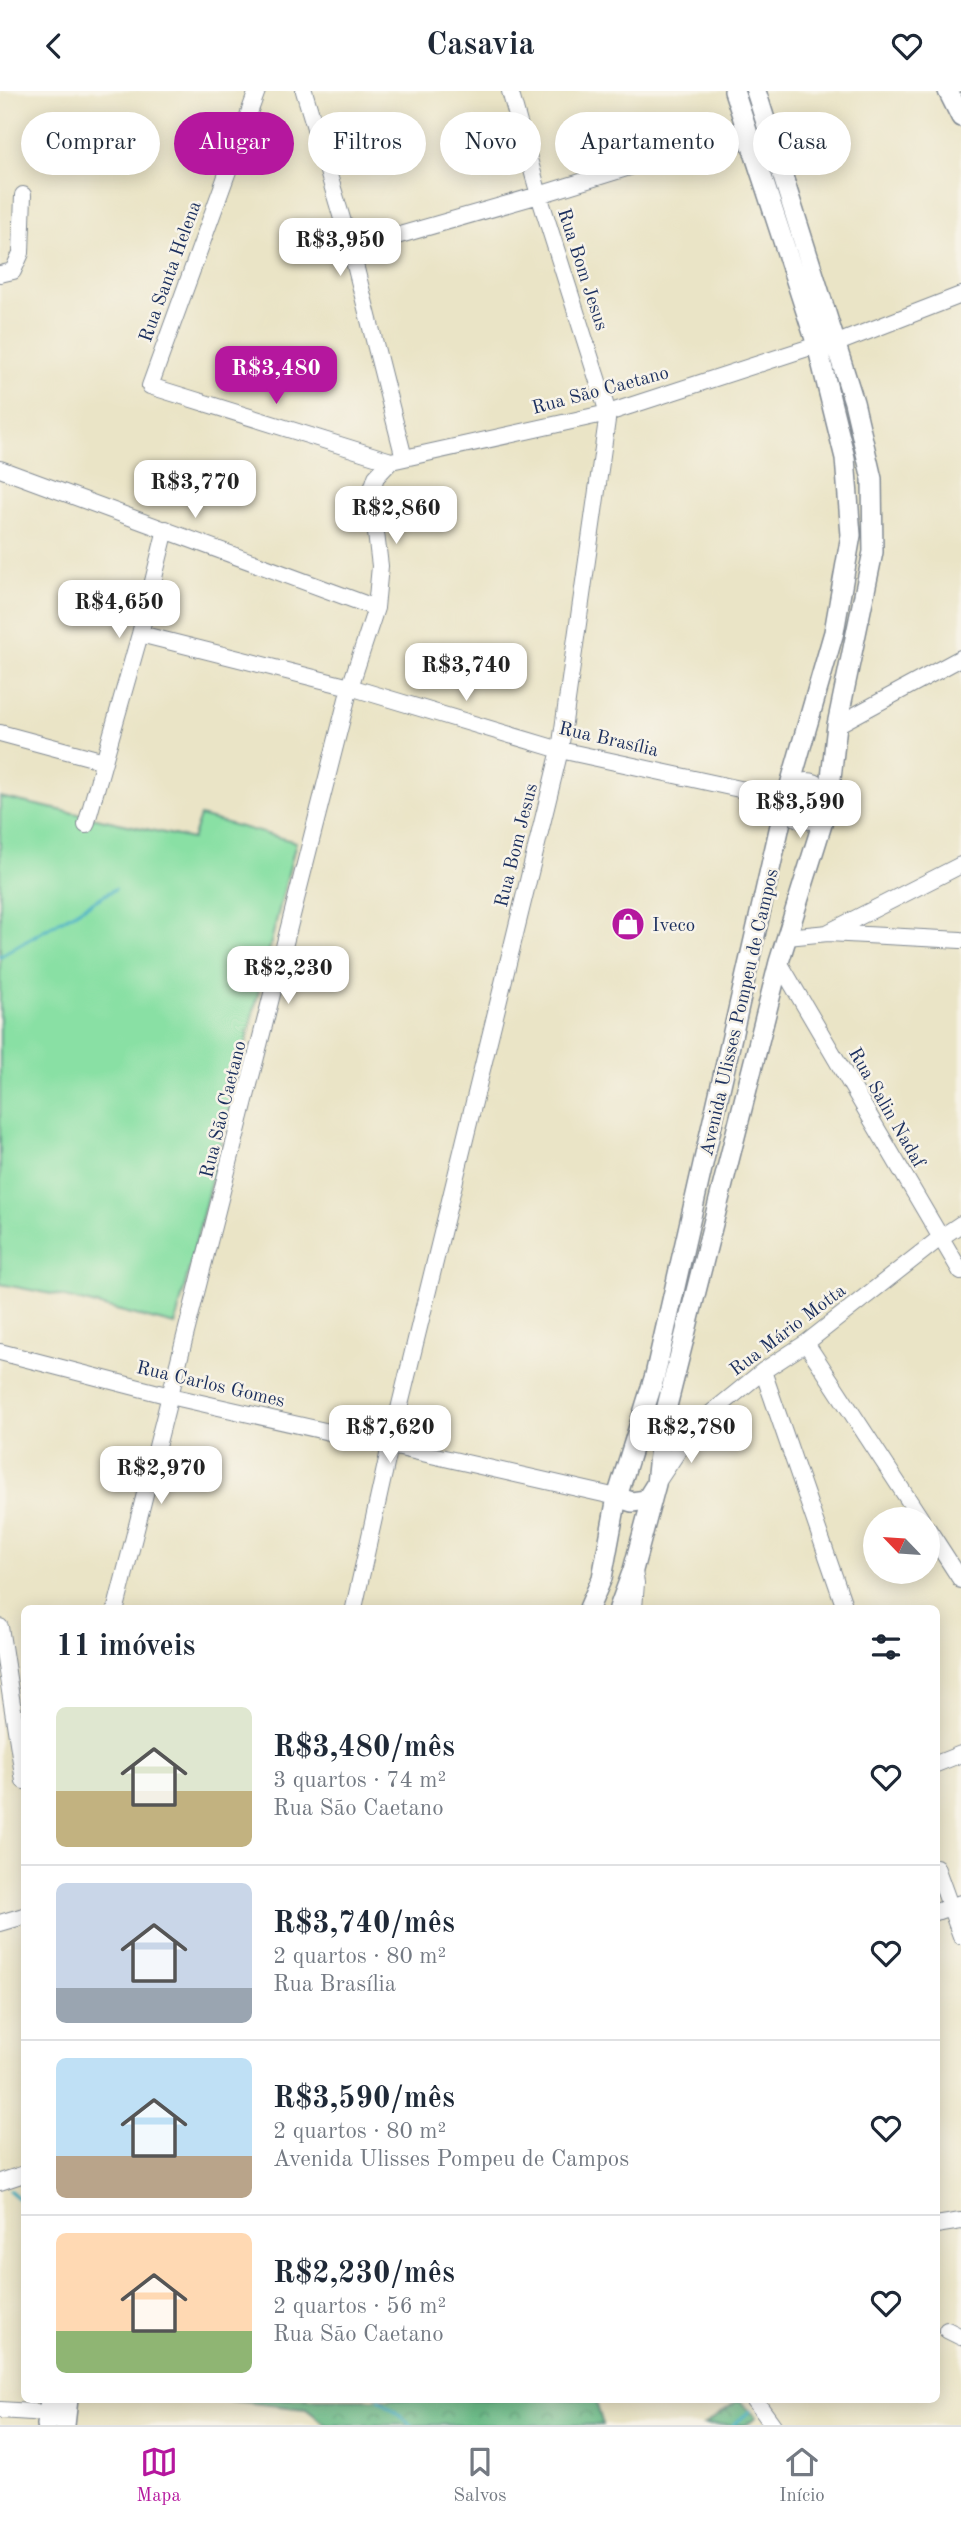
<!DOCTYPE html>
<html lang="pt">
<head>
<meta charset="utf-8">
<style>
  :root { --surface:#fff; --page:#f6f6f7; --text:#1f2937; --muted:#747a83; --line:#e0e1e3; --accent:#b5179e }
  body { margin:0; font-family:"Old Standard TT",serif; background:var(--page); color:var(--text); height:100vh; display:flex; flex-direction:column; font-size:26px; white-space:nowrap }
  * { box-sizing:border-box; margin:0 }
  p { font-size:23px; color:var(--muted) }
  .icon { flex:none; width:38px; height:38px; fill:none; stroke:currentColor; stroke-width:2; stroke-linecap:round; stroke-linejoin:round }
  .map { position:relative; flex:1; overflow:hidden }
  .sheet { position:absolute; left:21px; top:1514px; width:919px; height:798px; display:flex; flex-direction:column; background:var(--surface); border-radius:10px; box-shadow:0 4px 18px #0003 }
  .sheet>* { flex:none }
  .banner { position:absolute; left:21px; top:21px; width:920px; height:63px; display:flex; gap:14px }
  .needle { width:46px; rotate:295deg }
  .controls { position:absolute; left:863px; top:1416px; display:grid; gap:14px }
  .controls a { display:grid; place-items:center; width:77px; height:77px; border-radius:50%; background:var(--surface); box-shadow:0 4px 18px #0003; font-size:35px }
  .price { position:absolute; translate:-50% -60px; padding:0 16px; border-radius:14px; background:#fff; color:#222; font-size:23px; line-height:46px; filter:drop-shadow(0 2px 4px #0008) }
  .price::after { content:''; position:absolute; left:50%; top:42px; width:21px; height:16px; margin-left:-10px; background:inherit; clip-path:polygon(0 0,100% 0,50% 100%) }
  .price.on { background:var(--accent); color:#fff }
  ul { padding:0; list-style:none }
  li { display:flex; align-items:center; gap:21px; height:175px; padding:0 35px }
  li+li { border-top:2px solid var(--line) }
  li span { display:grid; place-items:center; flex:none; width:196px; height:140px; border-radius:10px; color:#555 }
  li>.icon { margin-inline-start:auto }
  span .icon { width:84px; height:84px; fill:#fffc; stroke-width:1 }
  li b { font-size:30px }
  h2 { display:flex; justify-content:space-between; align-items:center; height:84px; padding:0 35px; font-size:30px }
  .tag { padding:0 24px; border-radius:32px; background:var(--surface); box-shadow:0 4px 18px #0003; font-size:24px; line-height:63px }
  .tag.on { background:var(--accent); color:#fff }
  header { display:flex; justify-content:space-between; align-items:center; height:91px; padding:0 35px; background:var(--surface); font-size:32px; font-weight:600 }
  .tabs { display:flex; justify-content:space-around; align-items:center; height:98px; border-top:2px solid var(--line); background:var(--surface); font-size:19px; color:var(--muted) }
  .tabs a { display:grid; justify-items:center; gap:4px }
  .tabs .on { color:var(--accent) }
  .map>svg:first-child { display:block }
</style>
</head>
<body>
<header><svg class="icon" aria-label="back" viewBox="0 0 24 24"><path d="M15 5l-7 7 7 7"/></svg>Casavia<svg class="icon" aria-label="heart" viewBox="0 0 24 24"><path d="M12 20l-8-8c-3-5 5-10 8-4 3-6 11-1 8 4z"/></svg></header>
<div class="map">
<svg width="961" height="2334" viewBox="0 0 961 2334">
  <defs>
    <pattern id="forest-crowns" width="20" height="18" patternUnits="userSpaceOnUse" patternTransform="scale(1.75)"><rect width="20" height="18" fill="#6ebe8a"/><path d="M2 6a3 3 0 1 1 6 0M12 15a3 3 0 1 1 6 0" fill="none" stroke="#5a9b74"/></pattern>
  </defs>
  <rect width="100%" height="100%" fill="#f7f3e8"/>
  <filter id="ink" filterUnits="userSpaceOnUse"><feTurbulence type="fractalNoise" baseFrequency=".0143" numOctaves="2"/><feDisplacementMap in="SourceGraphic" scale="14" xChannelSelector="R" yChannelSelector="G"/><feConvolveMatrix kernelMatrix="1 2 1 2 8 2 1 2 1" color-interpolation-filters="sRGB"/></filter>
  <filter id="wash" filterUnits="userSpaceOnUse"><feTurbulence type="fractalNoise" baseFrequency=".00686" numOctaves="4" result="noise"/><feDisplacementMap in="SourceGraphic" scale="28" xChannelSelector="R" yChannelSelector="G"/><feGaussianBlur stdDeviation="1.57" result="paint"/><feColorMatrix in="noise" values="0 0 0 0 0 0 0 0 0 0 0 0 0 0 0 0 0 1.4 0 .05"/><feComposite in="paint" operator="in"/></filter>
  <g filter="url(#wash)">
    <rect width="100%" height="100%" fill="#eae4c6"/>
    <path fill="#89e0a4" stroke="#528881" stroke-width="2" d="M0,706l192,42 8,-23 96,26 -121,483 -118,-30 -57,-11z"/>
    <path fill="url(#forest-crowns)" stroke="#447674" stroke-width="2" d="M215,2308h380l8,26h-276l-21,-16z
      M739,2309l17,17 -11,8h-41z"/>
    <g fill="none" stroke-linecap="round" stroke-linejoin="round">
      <path stroke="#45b1c3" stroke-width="3.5" d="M0,865l115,-67
        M9,2099l15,13
        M379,2308l33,26
        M733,2334l17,-14"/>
    </g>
  </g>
  <g filter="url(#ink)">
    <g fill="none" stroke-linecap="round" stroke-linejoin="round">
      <defs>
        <path id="minor" d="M257,0l-107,295 241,75
          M304,0l47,158 53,209
          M351,158l188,-54 207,-64
          M0,183l13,-3 8,-18 2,-58
          M835,253l126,-49
          M0,378l376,139
          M140,543l210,53 210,63 226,49
          M837,634l124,-67
          M0,642l104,28
          M787 710a20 20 0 1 1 40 0a20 20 0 1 1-40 0Z
          M86,734l54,-191 26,-105
          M829,841l132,-67
          M787,846l41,-4 133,7
          M779,871l182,310
          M806,1252l115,176
          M0,1261l170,44 447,101
          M763,1280l82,237
          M656,1393l38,-57 69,-56 43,-28 134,-105 21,-14
          M928,1438l33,51
          M634,1481l2,11 -2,25
          M116,1517l234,-921 26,-79 4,-42 -9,-74 5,-15 15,-16 217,-48 209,-68
          M354,1517l36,-162 170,-696 48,-337 -69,-218 -29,-104
          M0,1536l24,154
          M936,1673l25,-10
          M936,1776l25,69
          M936,1821l25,-9
          M0,1832l24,-7
          M0,2091l24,-8
          M936,2134l25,-4
          M947,2239l14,7
          M754,2308l19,26
          M0,2319l47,3"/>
        <path id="major" d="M948,0l13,26
          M617,1406l15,5 14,-2 10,-16
          M589,1517l13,-30 15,-81 38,-122 131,-576 48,-167 17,-97 -6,-77 -28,-113 -83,-254
          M619,1517l14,-38 23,-86 6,-58 117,-464 49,-157 9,-80 36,-173 -1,-73 -18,-77 -98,-311
          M47,2334l3,-26
          M65,2334l3,-26"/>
      </defs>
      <use href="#minor" stroke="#828a92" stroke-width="18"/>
      <use href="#major" stroke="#828a92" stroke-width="22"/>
      <use href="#minor" stroke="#fff" stroke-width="16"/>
      <use href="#major" stroke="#fff" stroke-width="19"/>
    </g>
  </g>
  <defs>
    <symbol id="shop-disc" viewBox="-11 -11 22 22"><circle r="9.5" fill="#b5179e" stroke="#f7f3e8"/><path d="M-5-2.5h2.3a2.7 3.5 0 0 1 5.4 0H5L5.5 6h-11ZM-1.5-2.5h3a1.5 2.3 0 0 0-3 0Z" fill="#fff"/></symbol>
  </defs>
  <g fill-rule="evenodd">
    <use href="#shop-disc" x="609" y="814" width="38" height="38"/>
  </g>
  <g text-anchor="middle" stroke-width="5" stroke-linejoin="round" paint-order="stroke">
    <g font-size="19" fill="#1b2f5e" stroke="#f7f3e8">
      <text transform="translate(584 178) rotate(72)" y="7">Rua Bom Jesus</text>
      <text transform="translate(169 180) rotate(-70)" y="7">Rua Santa Helena</text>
      <text transform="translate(600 298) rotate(-15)" y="7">Rua São Caetano</text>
      <text transform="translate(609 647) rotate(13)" y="7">Rua Brasília</text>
      <text transform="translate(515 754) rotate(-76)" y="7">Rua Bom Jesus</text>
      <text transform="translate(738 921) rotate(-77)" y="7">Avenida Ulisses Pompeu de Campos</text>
      <text transform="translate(888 1016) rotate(60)" y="7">Rua Salin Nadaf</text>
      <text transform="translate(222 1018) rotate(-76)" y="7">Rua São Caetano</text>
      <text transform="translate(787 1238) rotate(-37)" y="7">Rua Mário Motta</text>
      <text transform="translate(211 1292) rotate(13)" y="7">Rua Carlos Gomes</text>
    </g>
    <g font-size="19" fill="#1b2f5e" stroke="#f7f3e8" text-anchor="start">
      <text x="652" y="840">Iveco</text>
    </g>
  </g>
</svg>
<div class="controls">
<a><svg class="needle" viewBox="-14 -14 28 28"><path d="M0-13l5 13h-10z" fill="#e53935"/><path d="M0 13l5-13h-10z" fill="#747a83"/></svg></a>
</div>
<b class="price" style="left:340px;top:187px">R$3,950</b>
<b class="price on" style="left:276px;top:315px">R$3,480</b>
<b class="price" style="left:195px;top:429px">R$3,770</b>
<b class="price" style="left:396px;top:455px">R$2,860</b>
<b class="price" style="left:119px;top:549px">R$4,650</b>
<b class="price" style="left:466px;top:612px">R$3,740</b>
<b class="price" style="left:800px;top:749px">R$3,590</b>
<b class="price" style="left:288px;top:915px">R$2,230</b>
<b class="price" style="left:390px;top:1374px">R$7,620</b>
<b class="price" style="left:691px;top:1374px">R$2,780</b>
<b class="price" style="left:161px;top:1415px">R$2,970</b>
<div class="banner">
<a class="tag">Comprar</a>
<a class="tag on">Alugar</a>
<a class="tag">Filtros</a>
<a class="tag">Novo</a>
<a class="tag">Apartamento</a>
<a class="tag">Casa</a>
</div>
<section class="sheet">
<h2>11 imóveis<svg class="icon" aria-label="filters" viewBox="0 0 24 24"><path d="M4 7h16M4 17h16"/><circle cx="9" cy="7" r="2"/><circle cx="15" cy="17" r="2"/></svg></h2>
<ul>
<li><span style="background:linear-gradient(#dfe7d0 60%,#c2b280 0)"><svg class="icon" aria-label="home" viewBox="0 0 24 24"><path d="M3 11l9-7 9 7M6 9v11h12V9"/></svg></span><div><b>R$3,480/mês</b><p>3 quartos · 74 m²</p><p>Rua São Caetano</p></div><svg class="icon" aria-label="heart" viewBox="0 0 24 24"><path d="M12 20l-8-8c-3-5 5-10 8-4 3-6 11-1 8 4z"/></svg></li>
<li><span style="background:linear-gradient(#c9d6e8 75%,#9aa5b1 0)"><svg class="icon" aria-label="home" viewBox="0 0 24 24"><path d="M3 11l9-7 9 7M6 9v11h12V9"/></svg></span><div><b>R$3,740/mês</b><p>2 quartos · 80 m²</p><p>Rua Brasília</p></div><svg class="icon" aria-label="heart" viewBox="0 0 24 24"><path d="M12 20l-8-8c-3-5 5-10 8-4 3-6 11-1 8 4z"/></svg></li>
<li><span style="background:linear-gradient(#bfe0f5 70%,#b9a48a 0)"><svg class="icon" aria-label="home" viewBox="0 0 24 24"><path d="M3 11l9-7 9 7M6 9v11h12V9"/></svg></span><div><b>R$3,590/mês</b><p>2 quartos · 80 m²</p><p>Avenida Ulisses Pompeu de Campos</p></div><svg class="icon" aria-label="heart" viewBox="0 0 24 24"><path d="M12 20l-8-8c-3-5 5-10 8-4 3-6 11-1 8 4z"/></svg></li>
<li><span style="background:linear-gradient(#ffd9b3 70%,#8fb573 0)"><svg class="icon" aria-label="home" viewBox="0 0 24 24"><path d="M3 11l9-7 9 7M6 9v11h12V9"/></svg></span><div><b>R$2,230/mês</b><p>2 quartos · 56 m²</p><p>Rua São Caetano</p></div><svg class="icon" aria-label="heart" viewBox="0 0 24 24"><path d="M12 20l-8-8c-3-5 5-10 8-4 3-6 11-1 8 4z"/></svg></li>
</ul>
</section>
</div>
<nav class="tabs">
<a class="on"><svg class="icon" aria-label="map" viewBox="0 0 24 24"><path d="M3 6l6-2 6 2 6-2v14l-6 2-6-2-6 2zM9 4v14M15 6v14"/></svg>Mapa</a>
<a><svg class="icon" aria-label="saved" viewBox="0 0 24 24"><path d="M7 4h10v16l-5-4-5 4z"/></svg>Salvos</a>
<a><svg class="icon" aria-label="home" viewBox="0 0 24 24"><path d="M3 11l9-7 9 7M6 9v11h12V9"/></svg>Início</a>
</nav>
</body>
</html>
